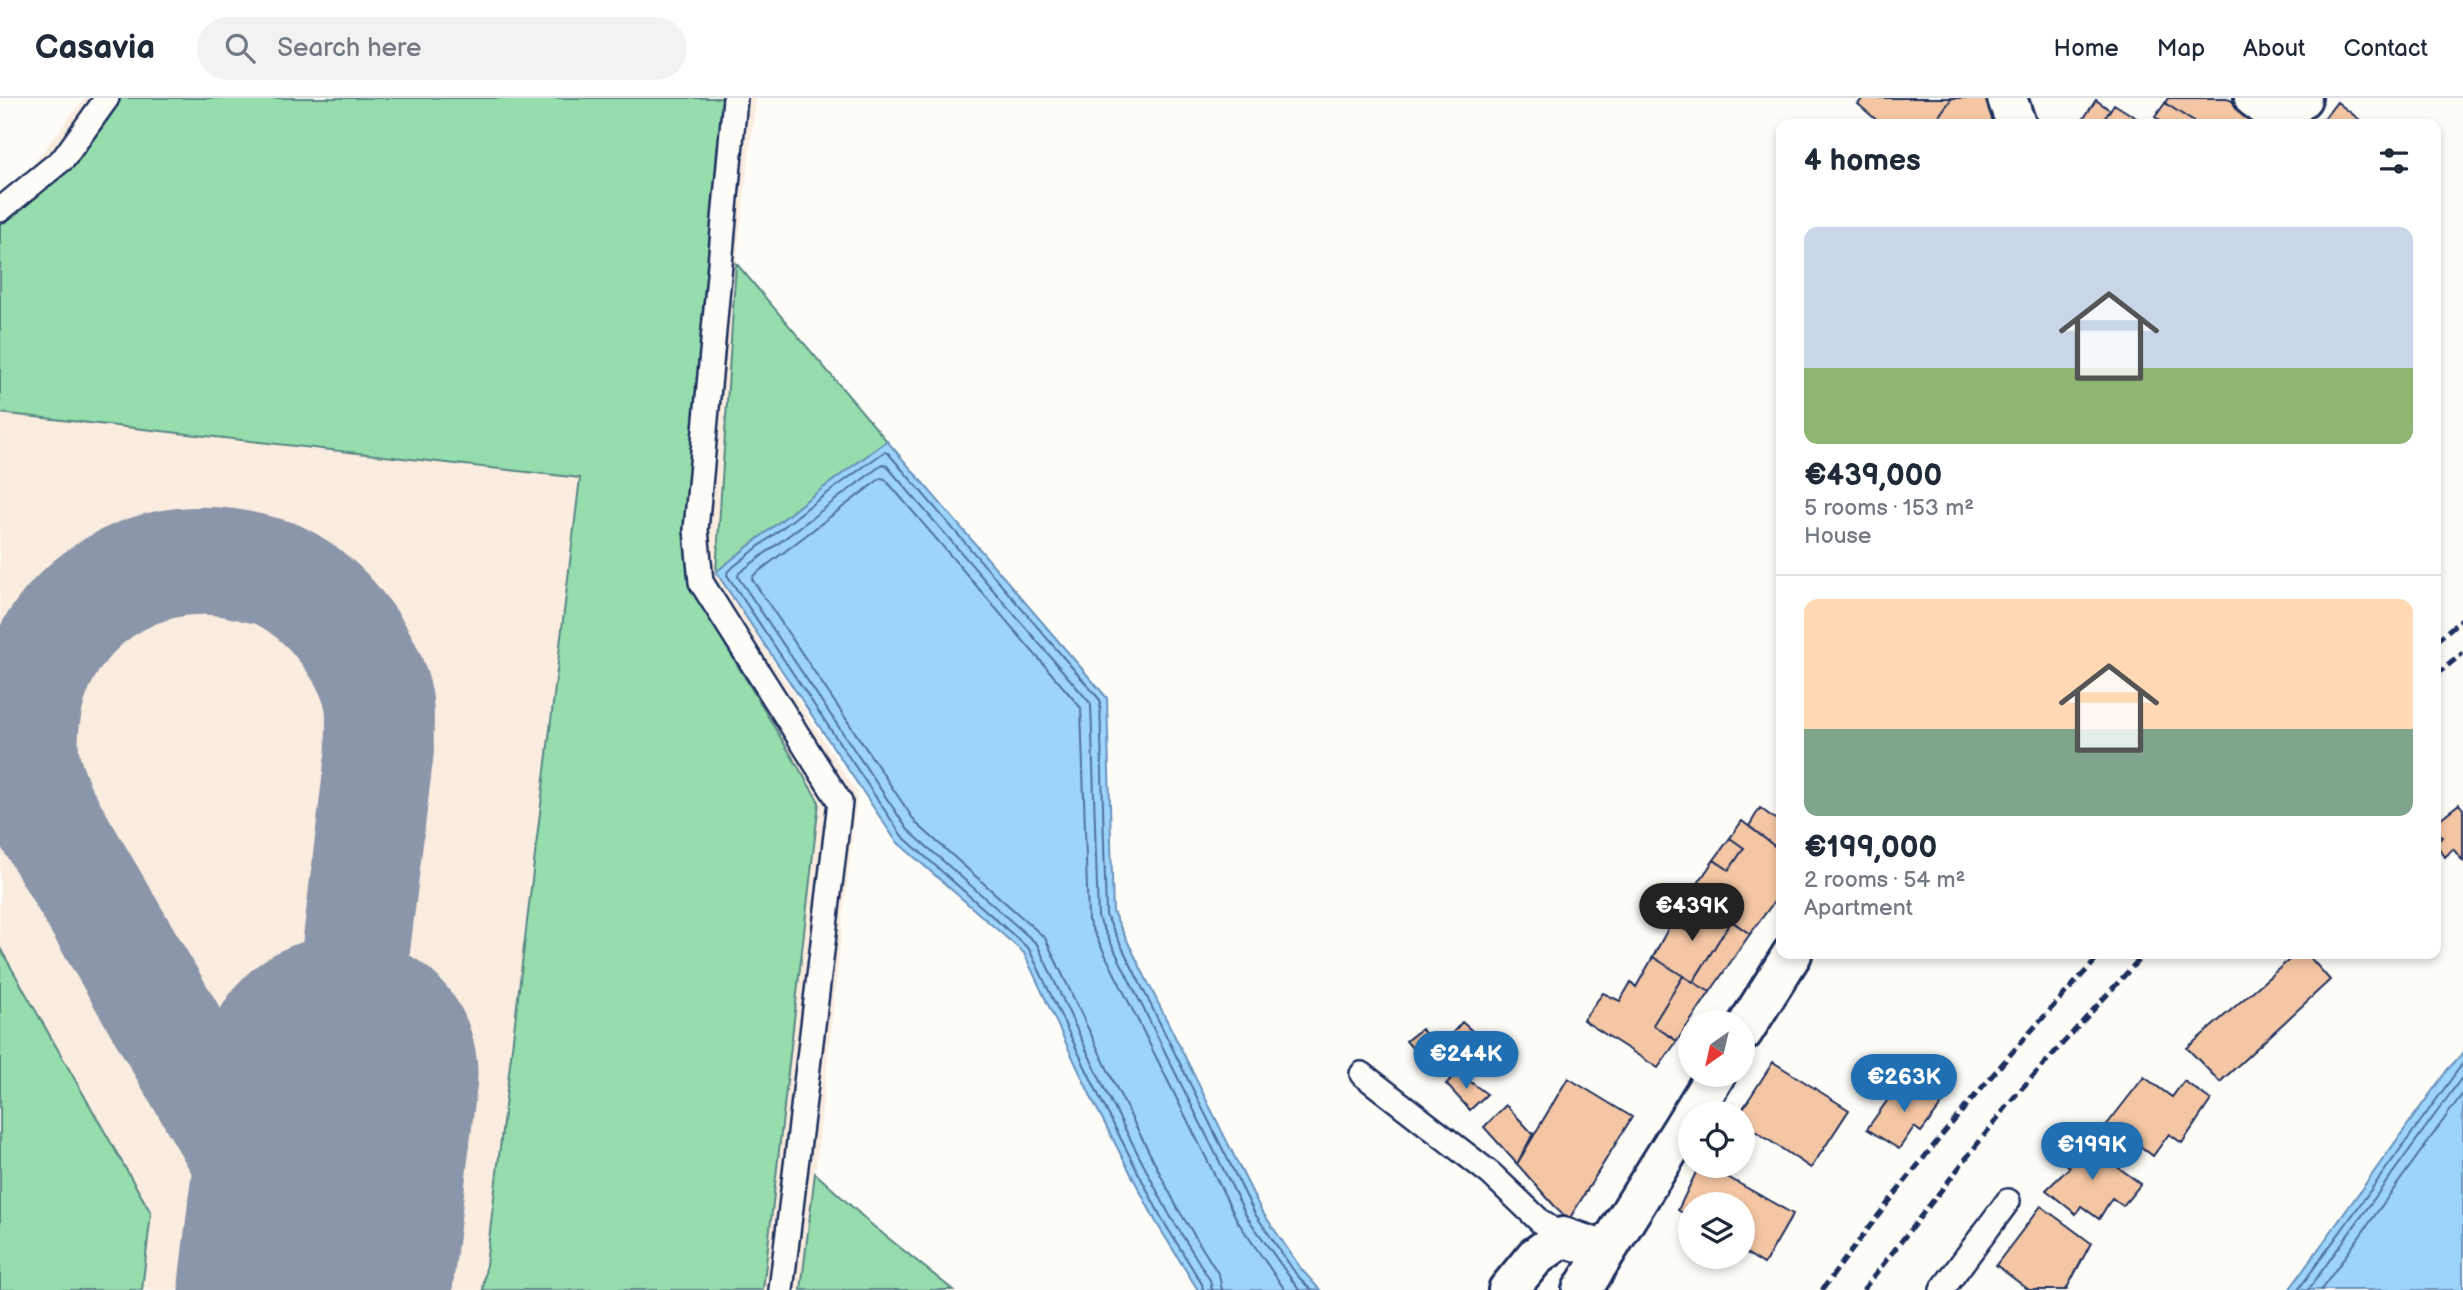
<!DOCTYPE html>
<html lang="en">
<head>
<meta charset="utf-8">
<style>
  :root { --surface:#fff; --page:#f2f2f3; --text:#1f2937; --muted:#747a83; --line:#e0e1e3; --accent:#1f6fb2 }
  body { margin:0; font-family:"Balsamiq Sans",sans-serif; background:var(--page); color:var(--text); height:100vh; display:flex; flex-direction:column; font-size:26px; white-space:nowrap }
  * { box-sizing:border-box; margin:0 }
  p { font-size:23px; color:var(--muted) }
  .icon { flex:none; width:38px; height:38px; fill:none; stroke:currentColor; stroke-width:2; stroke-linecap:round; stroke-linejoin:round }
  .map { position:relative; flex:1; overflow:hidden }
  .sheet { position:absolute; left:1776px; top:21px; width:665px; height:840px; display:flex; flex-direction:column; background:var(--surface); border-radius:14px; box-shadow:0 4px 10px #0003 }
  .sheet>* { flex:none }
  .needle { width:46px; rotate:214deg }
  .tools { position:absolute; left:1678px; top:912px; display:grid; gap:14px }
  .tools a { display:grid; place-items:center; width:77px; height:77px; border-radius:50%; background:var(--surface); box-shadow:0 4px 10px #0003; font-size:35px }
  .price { position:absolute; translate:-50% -60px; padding:0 16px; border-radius:24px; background:var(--accent); color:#fff; font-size:23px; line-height:46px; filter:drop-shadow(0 2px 4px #0008) }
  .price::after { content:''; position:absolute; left:50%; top:42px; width:21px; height:16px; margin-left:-10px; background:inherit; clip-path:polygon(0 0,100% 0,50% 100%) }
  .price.on { background:#222; color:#fff }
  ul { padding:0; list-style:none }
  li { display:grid; align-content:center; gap:14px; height:371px; padding:0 28px }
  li+li { border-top:2px solid var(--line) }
  li span { display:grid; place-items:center; height:217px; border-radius:14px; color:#555 }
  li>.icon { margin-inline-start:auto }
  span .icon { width:126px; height:126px; fill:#fffc; stroke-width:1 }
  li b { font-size:30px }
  h2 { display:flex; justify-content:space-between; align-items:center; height:84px; padding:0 28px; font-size:30px }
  header { display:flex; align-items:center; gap:42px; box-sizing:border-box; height:98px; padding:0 35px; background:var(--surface); border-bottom:2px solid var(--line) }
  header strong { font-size:33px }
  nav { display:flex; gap:38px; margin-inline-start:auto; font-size:24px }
  .search { width:490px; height:63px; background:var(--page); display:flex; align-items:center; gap:18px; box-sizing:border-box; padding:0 24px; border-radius:38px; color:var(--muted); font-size:26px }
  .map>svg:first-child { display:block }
</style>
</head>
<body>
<header>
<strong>Casavia</strong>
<div class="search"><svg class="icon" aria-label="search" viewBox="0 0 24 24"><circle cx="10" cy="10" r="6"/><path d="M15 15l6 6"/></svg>Search here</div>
<nav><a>Home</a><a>Map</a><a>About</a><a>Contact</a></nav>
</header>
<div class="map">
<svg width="2463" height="1192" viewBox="0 0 2463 1192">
  <rect width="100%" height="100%" fill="#fdfcf7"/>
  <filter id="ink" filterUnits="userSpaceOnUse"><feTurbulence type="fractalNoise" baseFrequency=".0143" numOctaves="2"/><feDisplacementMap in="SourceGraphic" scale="14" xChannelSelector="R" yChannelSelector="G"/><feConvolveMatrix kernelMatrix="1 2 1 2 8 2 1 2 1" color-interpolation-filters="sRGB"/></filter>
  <g filter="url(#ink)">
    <path fill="#faecde" d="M85,0h671l-20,165 151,178 -171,131 141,221 -42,380 57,52 81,65h-953v-1097l22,-15z"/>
    <path fill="#95ddac" stroke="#588685" stroke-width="2" d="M116,0h611l-43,431 4,53 131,220 -56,488h-280l97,-812 -580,-65v-190l24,-16 48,-43z
      M736,165l151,178 -80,59 -91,72z
      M0,850l151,265 -9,77h-142z
      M815,1075l57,52 81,65h-152z"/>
    <path fill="#9cd4fc" stroke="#6892bd" stroke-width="2" d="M887,343l220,257 6,214 148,298 41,60 18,20h-122l-42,-68 -63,-121 -69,-148 -128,-112 -180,-269 91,-72z
      M2463,955v237h-174l159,-221z"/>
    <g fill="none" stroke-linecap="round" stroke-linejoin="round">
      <path stroke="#4f719d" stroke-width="2" d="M1203,1192l-1,-6 -40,-65 -62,-121 -71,-149 -127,-113 -175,-261 1,-4 83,-66 73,-53 4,1 212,247 6,215 149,299 41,60 15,16
        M1212,1192l-2,-10 -41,-66 -62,-120 -70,-150 -129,-114 -170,-253 1,-4 144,-109 3,1 205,239 7,213 149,300 52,73
        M1222,1192l-3,-15 -41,-66 -61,-120 -72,-151 -129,-115 -164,-244 2,-4 127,-97 4,1 196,229 7,212 150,302 47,68
        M2298,1192l165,-227
        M2308,1192l155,-214
        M2321,1192l142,-197"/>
      <path stroke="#8c96aa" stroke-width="108" d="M302,1192l-11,-44 -17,-39 -232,-397c-4,-11 -10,-23 -13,-35 -8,-27 -4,-62 4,-89 29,-93 124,-144 217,-119 10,3 22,4 31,9 23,12 44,30 60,51 17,20 33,48 38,75 2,15 0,32 1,47l-39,324"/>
      <path stroke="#8c96aa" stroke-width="273" d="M315,1192l26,-217"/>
    </g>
    <path fill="#f4c6a3" stroke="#1b2f5e" stroke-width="2" d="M1863,0h89l-19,26h-52l-23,-20z
      M1952,0h39l-4,5 11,8 -4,9 1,4h-62z
      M2168,0h59l28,19 -4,7h-54l-32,-21z
      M2096,2l14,10 -9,14h-21z
      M2337,4l28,22h-45z
      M2165,5l32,21h-32l-10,-7z
      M2114,6l32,20h-45z
      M2459,706l4,5v52l-10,-12 -8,8 -9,-13 6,-7 -6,-7v-8z
      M1760,710l22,16v28l-33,-26z
      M1742,723l40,31v39l-32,43 -58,-42 22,-32 15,10 15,-22 -14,-10z
      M1730,740l14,10 -15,22 -15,-10z
      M1708,805l23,18 -38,61 -40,-25 18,-34 19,9z
      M1731,823l19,13 -40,58 -17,-10z
      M2296,856h11l23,26 -110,102 -33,-34z
      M1653,859l30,19 -30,49 24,16 -19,27 -75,-48 20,-27 17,8 11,-19 5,5z
      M1683,878l27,16 -33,49 -24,-16z
      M1462,924l17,15 -11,15 -19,-15z
      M1421,931l15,16 -15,13 -15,-17z
      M1773,964l76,48 -38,58 -68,-45v-10h-3z
      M1457,974l30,22 -17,16 -24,-26z
      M2144,979l28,20 12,-16 27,19 -29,43 -13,-9 -16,22 -18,-14 -3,5 -27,-20z
      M1568,980l64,39 -64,104 -51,-57z
      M1902,982l41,23 -22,29 -7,-5 -15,22 -32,-20z
      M1506,1007l27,29 -16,30 -33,-37z
      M2079,1041l62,45 -18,22 -11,-8 -13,21 -18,-13 -5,8 -30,-24 24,-23 -8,-6z
      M1699,1068h9l85,48 -29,50 -21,-13v-47h-53v13l-12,-7z
      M2041,1108l50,37 -25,47h-37l-33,-25z"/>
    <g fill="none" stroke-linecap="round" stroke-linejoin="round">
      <defs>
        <path id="lane" d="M735,0l-39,432 5,52 139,220 -59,488
          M0,112l64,-52 43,-60
          M1362,976l129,100 50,48 22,15
          M1942,1192l66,-89"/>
        <path id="street" d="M2007,0l9,26
          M1743,934l49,-78
          M1692,1015l24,-39
          M1508,1192l27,-33 28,-20 43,14
          M1582,1192l108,-174"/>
        <path id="secondary" d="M2254,0l27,20 21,-20"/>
      </defs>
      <use href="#lane" stroke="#1b2f5e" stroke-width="28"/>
      <use href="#street" stroke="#1b2f5e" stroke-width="44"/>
      <use href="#secondary" stroke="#1b2f5e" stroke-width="44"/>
      <use href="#lane" stroke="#fdfcf7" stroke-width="23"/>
      <use href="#street" stroke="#fdfcf7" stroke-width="38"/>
      <use href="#secondary" stroke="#fdfcf7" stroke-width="38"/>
      <path stroke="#1b2f5e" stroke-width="5" stroke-dasharray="10 5" stroke-linecap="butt" d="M2436,543l27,-23
        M2436,577l27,-22
        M1822,1192c87,-118 179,-230 280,-336
        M1863,1192l152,-194 129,-142"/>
    </g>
  </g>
</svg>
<div class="tools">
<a><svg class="needle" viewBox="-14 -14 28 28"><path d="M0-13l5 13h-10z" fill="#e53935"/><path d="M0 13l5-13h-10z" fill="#747a83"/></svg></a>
<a><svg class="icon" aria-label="locate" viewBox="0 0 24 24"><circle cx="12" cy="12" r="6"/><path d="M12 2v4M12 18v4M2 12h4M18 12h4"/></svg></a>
<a><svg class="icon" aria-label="layers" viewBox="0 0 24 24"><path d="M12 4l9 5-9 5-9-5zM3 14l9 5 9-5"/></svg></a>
</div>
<b class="price on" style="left:1692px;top:845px">€439K</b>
<b class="price" style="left:1466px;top:993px">€244K</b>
<b class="price" style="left:1904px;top:1016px">€263K</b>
<b class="price" style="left:2092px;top:1084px">€199K</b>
<section class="sheet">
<h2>4 homes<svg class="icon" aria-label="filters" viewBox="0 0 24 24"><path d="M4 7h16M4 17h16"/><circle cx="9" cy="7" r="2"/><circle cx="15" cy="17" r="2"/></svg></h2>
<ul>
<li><span style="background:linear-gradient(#c9d6e8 65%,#8fb573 0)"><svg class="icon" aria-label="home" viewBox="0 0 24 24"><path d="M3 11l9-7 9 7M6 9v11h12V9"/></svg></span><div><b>€439,000</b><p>5 rooms · 153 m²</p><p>House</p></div></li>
<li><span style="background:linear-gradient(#ffd9b3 60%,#7fa58c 0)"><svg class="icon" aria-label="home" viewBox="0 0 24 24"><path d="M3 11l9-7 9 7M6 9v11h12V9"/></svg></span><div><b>€199,000</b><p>2 rooms · 54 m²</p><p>Apartment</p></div></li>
</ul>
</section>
</div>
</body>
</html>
